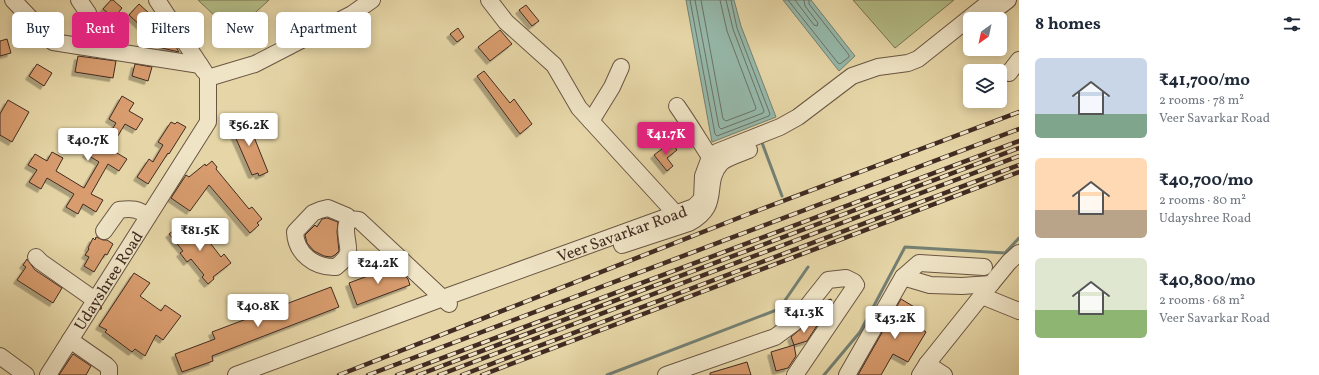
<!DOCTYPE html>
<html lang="en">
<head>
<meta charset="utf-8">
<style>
  :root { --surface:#fff; --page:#f2f2f3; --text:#1f2937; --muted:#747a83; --accent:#db2777 }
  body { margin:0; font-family:Vollkorn,serif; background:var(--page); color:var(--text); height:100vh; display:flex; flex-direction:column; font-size:15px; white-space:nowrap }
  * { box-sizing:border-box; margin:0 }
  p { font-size:13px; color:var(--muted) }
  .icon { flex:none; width:22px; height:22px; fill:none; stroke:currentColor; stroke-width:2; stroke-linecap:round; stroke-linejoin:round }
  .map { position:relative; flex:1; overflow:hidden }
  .drawer { display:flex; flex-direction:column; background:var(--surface); width:300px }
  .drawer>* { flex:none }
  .guide { position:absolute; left:12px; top:12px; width:380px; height:36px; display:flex; gap:8px }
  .needle { width:26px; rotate:213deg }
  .tools { position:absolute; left:963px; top:12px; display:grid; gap:8px }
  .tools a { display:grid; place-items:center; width:44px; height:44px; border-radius:6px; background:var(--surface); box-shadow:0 2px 10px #0003; font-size:20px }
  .price { position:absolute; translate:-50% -34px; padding:0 9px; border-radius:4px; background:#fff; color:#222; font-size:13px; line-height:26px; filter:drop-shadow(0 1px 2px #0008) }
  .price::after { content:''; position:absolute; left:50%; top:24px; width:12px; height:9px; margin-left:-6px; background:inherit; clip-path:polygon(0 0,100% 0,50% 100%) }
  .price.selected { background:var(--accent); color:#fff }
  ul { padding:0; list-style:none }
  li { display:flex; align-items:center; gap:12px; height:100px; padding:0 16px }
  li span { display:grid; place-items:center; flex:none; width:112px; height:80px; border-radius:6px; color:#555 }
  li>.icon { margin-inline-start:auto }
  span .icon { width:48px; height:48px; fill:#fffc; stroke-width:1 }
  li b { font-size:17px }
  h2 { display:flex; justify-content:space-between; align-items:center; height:48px; padding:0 16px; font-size:17px }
  .chip { padding:0 14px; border-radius:6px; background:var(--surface); box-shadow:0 2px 10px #0003; font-size:14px; line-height:36px }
  .chip.selected { background:var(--accent); color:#fff }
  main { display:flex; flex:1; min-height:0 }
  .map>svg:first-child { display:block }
</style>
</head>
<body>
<main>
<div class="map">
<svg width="1019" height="375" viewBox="0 0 1019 375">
  <defs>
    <filter id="shadow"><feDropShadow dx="-3.5" dy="3.5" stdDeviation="0" flood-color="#0004"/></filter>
  </defs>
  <rect width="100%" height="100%" fill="#e6d6a7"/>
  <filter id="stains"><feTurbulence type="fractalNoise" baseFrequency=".005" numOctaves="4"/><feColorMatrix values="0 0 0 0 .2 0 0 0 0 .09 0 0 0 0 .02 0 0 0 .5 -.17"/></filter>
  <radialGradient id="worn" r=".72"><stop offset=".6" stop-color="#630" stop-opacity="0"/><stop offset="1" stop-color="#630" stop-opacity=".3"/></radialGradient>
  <path fill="#b4be88" stroke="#7a7455" d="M198,0h71l-36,33z
    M853,0h101l-59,48z"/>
  <path fill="#96b9ab" stroke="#748074" d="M686,0h48l7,26 35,91 -64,25z
    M783,0h28l44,56 -16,15z"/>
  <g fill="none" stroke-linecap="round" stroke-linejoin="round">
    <path stroke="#6c7266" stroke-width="1" d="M690,0l25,134 2,2 52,-20 1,-2 -33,-86 -6,-28
      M695,0l24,127 2,2 42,-16 1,-2 -31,-82 -7,-29
      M701,0l22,119 3,2 29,-11 1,-2 -29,-77 -7,-31
      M788,0l50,63 2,1 9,-7v-2l-40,-51v-4
      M795,0l19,25 3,1 1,-3 -13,-17 -1,-6"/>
    <path stroke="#748074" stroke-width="3" d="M761,140l21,56
      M607,375l172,-66 29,-42
      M824,375l36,-43 45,-85 100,6 14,-15"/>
  </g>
  <path fill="#d89c6e" stroke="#412b22" filter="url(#shadow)" d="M111,0h2l9,8 -8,10 -11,-9z
    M139,4l12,11 -10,11 -12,-11z
    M526,5l13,16 -7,5 -13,-16z
    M458,28l6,9 -7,5 -7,-8z
    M500,30l12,14 -22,17 -12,-14z
    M166,38l6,2 7,12 -17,-4z
    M7,39l4,14 -11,3v-15z
    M78,56l38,5 -3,17 -38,-6z
    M37,64l15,9 -8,13 -15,-10z
    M135,64l17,3 -4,14 -16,-5z
    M484,71l26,32 4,-4 18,25 -12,10 -43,-58z
    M122,96l12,7 -5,8 14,8 -7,11 -11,-6 -15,25 17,10 -8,12 -11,-7 -17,30 12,6 -7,12 -13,-8 -5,10 -12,-7 8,-13 -27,-16 -6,11 -12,-7 8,-12 -9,-5 7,-11 12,7 5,-9 11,6 -7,13 28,17 15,-26 -13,-8 7,-12 9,5 14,-24 -7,-4z
    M8,100l21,12 -17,30 -12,-7v-21z
    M246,117l22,55 -9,4 -1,-3 -6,2 -22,-50 5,-2 -1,-2z
    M171,122l4,2 2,-2 9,5 -17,27 -1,-1 -20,31 -11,-7 12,-18 4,3 10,-17 -5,-3z
    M671,142l6,8 -10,8 6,8 -6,5 -13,-16z
    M212,161l5,6 -1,2 33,40 3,-2 10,12 -5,4 2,2 -9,8 -41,-48 -19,26 -19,-13 15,-23 3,2 16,-13 1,2z
    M327,218l11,4 -1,10 2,19 -4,4 -4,2 -7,-1 -10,-5 -7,-8 -2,-8 10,-10 2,2 5,-8z
    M184,222l14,17 6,-4 17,22 3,-3 7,9 -18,14 1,2 -6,5 -6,-7 2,-2 -13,-16 -4,3 -7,-9 3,-2 -14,-17z
    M96,237l7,3h4l6,4 -6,11 -2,-1 -11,18 -10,-6 5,-9 -4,-2 4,-6 -1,-1 5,-10 2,2z
    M27,259l8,11 27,18 -9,15 -36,-23 9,-13 -3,-2z
    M394,266l14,13 2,6 -53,20 -8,-22z
    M134,273l16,10 -10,13 21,15 4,-6 16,11 -18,24 -7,-5 -11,21 -10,-7 -3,3 -27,-20 2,-2 -8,-4z
    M331,287l8,20 -127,49 1,5 -31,11 -7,-18 40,-15 -3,-7z
    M831,299l1,4 -11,17 -3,1 -4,-8 9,-11z
    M901,299l20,12 -8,13 13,8 -18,30 -15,-8 -12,21h-23z
    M818,321v3l-11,17 -13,4 -3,-8 13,-11z
    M794,345l2,11 -8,12 -12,3 -5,-19z
    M73,354l18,12 -5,9h-27z
    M747,362l4,13h-41v-2z"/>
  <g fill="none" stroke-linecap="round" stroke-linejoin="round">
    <defs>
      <g id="minor">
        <path d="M13,0l40,42 147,23"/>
        <path d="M79,0l9,13 12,36"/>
        <path d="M157,0l47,71"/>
        <path d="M489,0l17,22 48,43 25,43 97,106"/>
        <path d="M983,19l25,-19"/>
        <path d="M1009,73l10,-13"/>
        <path d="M208,78l47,-14 97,-50 20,-14"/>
        <path d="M677,106c12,17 22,34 33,51"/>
        <path d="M591,121l21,-34 9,-20"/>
        <path d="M350,221l-3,-5 -19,-8 -8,2 -7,3 -18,19c1,22 20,36 41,35 5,-4 11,-9 12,-15 2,-9 -11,-36 11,-32l90,84"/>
        <path d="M104,231l15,-21c13,-2 19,-1 29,6"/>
        <path d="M622,245l67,-22c34,-18 13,-39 32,-60 5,-5 21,-10 28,-13"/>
        <path d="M36,257l5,5 54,38"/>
        <path d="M903,277l27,8 32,1 29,-2 18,-22 10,-9"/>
        <path d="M982,296l37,15"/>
        <path d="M70,340l36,25 3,3v7"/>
        <path d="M0,356l26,19"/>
        <path d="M927,364l17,11"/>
        <path id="s1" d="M48,375l160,-253v-44"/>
        <path id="s2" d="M236,375l207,-77 251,-91 8,-8 1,-23 7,-19 7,-5 63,-25 18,-10 54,-41 26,-9 30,-4 10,-4 74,-59"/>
        <path d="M666,375l109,-38 19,-14 34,-43 18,-2 8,4 2,3 -61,90"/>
        <path d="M847,375l56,-98 16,-14 65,4"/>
        <path d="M920,375l7,-11 64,-80"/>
      </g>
    </defs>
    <use href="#minor" stroke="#6a5643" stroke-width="18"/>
    <use href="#minor" stroke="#efe4c6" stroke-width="16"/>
    <defs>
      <path id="rail" d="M339,375l407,-160 273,-103
        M368,375l651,-246
        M397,375l622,-234
        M418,375l601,-227
        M439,375l580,-219
        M462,375l557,-210
        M482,375l537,-203"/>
    </defs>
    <use href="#rail" stroke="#412b22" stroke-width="4.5"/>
    <use href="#rail" stroke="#efe4c6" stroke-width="3" stroke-dasharray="9" stroke-linecap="butt"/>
  </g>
  <g text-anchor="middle" stroke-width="3" stroke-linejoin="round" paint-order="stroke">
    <g font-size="16" fill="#412b22" stroke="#efe4c6">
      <text dy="6" stroke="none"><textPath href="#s2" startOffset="411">Veer Savarkar Road</textPath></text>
      <text dy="6" stroke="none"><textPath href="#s1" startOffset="112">Udayshree Road</textPath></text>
    </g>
  </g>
  <rect width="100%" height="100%" filter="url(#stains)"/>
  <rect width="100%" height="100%" fill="url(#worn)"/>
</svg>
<div class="tools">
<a><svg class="needle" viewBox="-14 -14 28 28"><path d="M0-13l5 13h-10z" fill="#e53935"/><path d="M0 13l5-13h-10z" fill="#747a83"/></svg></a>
<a><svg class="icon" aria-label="layers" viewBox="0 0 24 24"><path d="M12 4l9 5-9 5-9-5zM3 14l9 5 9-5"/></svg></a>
</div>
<b class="price" style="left:249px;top:147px">₹56.2K</b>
<b class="price selected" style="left:666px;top:156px">₹41.7K</b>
<b class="price" style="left:88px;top:162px">₹40.7K</b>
<b class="price" style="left:200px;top:252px">₹81.5K</b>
<b class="price" style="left:378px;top:285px">₹24.2K</b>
<b class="price" style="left:258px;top:328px">₹40.8K</b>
<b class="price" style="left:804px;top:334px">₹41.3K</b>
<b class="price" style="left:895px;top:340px">₹43.2K</b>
<div class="guide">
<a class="chip">Buy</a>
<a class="chip selected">Rent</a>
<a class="chip">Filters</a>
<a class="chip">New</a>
<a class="chip">Apartment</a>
</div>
</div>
<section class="drawer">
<h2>8 homes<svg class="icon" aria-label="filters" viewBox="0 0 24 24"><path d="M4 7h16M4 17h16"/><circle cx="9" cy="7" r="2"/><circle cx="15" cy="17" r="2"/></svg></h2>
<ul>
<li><span style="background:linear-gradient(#c9d6e8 70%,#7fa58c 0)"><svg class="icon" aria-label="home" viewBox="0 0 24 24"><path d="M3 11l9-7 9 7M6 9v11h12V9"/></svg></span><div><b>₹41,700/mo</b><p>2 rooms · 78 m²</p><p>Veer Savarkar Road</p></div></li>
<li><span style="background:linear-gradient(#ffd9b3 65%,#b9a48a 0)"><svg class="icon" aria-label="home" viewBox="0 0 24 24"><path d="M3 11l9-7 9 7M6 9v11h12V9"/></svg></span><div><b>₹40,700/mo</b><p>2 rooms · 80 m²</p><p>Udayshree Road</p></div></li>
<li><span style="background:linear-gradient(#dfe7d0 65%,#8fb573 0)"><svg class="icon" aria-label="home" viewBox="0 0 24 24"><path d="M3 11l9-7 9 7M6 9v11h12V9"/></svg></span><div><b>₹40,800/mo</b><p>2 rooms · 68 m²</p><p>Veer Savarkar Road</p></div></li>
</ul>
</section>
</main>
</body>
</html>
